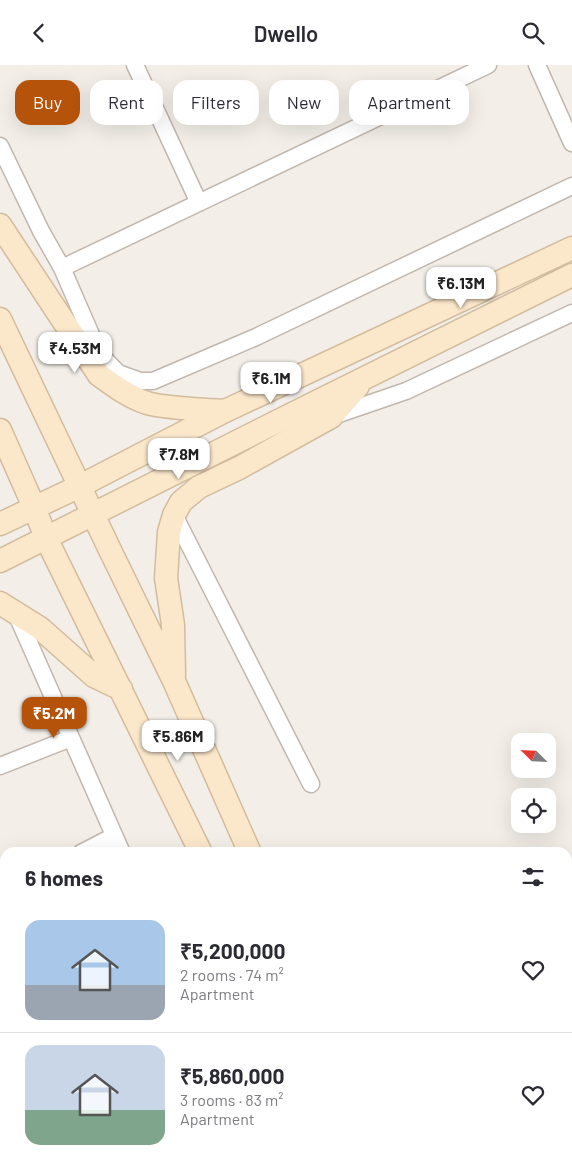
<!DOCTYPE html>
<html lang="en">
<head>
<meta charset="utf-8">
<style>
  :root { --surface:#fff; --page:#f7f7f7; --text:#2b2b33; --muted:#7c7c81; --line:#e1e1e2; --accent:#b45309 }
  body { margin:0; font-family:Barlow,sans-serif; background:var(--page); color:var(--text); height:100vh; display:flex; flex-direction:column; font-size:19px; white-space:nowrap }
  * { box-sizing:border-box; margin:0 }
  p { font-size:16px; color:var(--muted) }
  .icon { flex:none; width:28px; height:28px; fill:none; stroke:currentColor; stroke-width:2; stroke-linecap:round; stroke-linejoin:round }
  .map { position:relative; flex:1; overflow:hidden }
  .panel { position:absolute; left:0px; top:782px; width:572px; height:321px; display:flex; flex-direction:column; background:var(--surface); border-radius:15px 15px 0 0; box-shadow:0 5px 20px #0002 }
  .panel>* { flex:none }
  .banner { position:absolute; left:15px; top:15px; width:542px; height:45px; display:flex; gap:10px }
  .needle { width:32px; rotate:294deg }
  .fabs { position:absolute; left:511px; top:668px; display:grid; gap:10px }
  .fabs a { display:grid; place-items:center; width:45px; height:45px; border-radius:10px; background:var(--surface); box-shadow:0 5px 20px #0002; font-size:25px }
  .price { position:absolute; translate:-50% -42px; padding:0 11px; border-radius:10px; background:#fff; color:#222; font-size:16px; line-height:32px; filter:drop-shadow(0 1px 2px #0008) }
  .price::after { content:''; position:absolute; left:50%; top:30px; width:15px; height:11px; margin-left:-8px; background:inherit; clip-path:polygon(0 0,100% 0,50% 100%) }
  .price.active { background:var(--accent); color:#fff }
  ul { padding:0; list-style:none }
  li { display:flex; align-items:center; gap:15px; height:125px; padding:0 25px }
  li+li { border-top:1px solid var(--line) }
  li span { display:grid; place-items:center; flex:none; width:140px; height:100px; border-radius:15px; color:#555 }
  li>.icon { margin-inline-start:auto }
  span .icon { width:60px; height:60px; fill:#fffc; stroke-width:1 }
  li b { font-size:21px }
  h2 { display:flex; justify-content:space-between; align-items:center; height:60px; padding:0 25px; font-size:21px }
  .chip { padding:0 18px; border-radius:15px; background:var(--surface); box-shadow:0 5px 20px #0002; font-size:18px; line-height:45px }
  .chip.active { background:var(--accent); color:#fff }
  header { display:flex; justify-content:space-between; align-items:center; height:65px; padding:0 25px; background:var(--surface); font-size:22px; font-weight:600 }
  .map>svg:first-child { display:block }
</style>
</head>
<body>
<header><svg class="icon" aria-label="back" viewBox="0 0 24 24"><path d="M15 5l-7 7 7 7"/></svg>Dwello<svg class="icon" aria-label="search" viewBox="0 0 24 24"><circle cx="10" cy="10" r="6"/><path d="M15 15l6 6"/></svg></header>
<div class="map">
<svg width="572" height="1103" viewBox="0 0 572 1103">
  <rect width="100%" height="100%" fill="#f3eee8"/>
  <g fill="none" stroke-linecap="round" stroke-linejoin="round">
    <defs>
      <path id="service" d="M568,1025l4,10
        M568,1080l4,-2
        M447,1099l3,4
        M529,1103l7,-4"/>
      <path id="minor" d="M135,0l64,138
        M537,0l35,78
        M0,81l41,85 21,37 37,85 19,20 22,8h13l103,-44 316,-151
        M62,203l426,-203
        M333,351l73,-25 166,-78
        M174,450l137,269
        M15,546l107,242
        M0,701l71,-28
        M81,788l33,-17
        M0,828l5,-3
        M0,994l5,-3
        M115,1099l2,4
        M276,1099l2,4
        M90,1103l9,-4"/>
      <path id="secondary" d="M0,160l99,150c15,11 30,22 48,28 22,6 54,6 78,8
        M0,254l109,229 65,133 76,172
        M0,365l34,77 12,31 155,315
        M0,459l80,-38 145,-75 347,-163
        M0,496c190,-96 381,-192 572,-286
        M0,538l40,25 54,48 27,13
        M174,611l-1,-51 -7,-47 3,-46 5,-17 7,-13 18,-15 40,-19 92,-51 27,-31
        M352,1099l2,4
        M395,1099l2,4"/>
    </defs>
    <use href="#service" stroke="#c1b7ae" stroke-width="10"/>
    <use href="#minor" stroke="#c1b7ae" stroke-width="19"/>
    <use href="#secondary" stroke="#d2bc9d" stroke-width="25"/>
    <use href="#service" stroke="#fff" stroke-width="8"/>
    <use href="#minor" stroke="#fff" stroke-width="16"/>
    <use href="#secondary" stroke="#fbe7ca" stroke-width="22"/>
  </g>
</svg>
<div class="fabs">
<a><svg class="needle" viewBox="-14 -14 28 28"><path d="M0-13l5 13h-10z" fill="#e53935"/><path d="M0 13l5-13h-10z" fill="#7c7c81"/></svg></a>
<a><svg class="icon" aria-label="locate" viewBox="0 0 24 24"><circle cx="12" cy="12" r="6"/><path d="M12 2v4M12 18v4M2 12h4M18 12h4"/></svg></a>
</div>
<b class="price" style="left:461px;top:244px">₹6.13M</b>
<b class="price" style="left:75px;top:309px">₹4.53M</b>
<b class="price" style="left:271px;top:339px">₹6.1M</b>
<b class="price" style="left:179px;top:415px">₹7.8M</b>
<b class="price active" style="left:54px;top:674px">₹5.2M</b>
<b class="price" style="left:178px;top:697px">₹5.86M</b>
<div class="banner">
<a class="chip active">Buy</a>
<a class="chip">Rent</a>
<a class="chip">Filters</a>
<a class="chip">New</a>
<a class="chip">Apartment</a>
</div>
<section class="panel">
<h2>6 homes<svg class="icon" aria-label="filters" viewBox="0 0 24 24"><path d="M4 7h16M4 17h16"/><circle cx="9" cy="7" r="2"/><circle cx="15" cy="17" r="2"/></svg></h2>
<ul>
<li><span style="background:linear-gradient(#a9c7e8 65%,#9aa5b1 0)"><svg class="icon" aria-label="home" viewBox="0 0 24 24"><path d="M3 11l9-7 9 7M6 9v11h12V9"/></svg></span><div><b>₹5,200,000</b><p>2 rooms · 74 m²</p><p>Apartment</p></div><svg class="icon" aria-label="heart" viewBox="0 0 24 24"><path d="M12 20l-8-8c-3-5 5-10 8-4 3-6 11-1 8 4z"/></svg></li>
<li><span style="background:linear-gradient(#c9d6e8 65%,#7fa58c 0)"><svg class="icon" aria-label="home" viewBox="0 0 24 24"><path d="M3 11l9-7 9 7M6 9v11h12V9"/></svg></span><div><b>₹5,860,000</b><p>3 rooms · 83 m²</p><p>Apartment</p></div><svg class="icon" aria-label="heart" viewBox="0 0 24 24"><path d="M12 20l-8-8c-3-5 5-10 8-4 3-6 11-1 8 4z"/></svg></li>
</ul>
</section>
</div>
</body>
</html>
